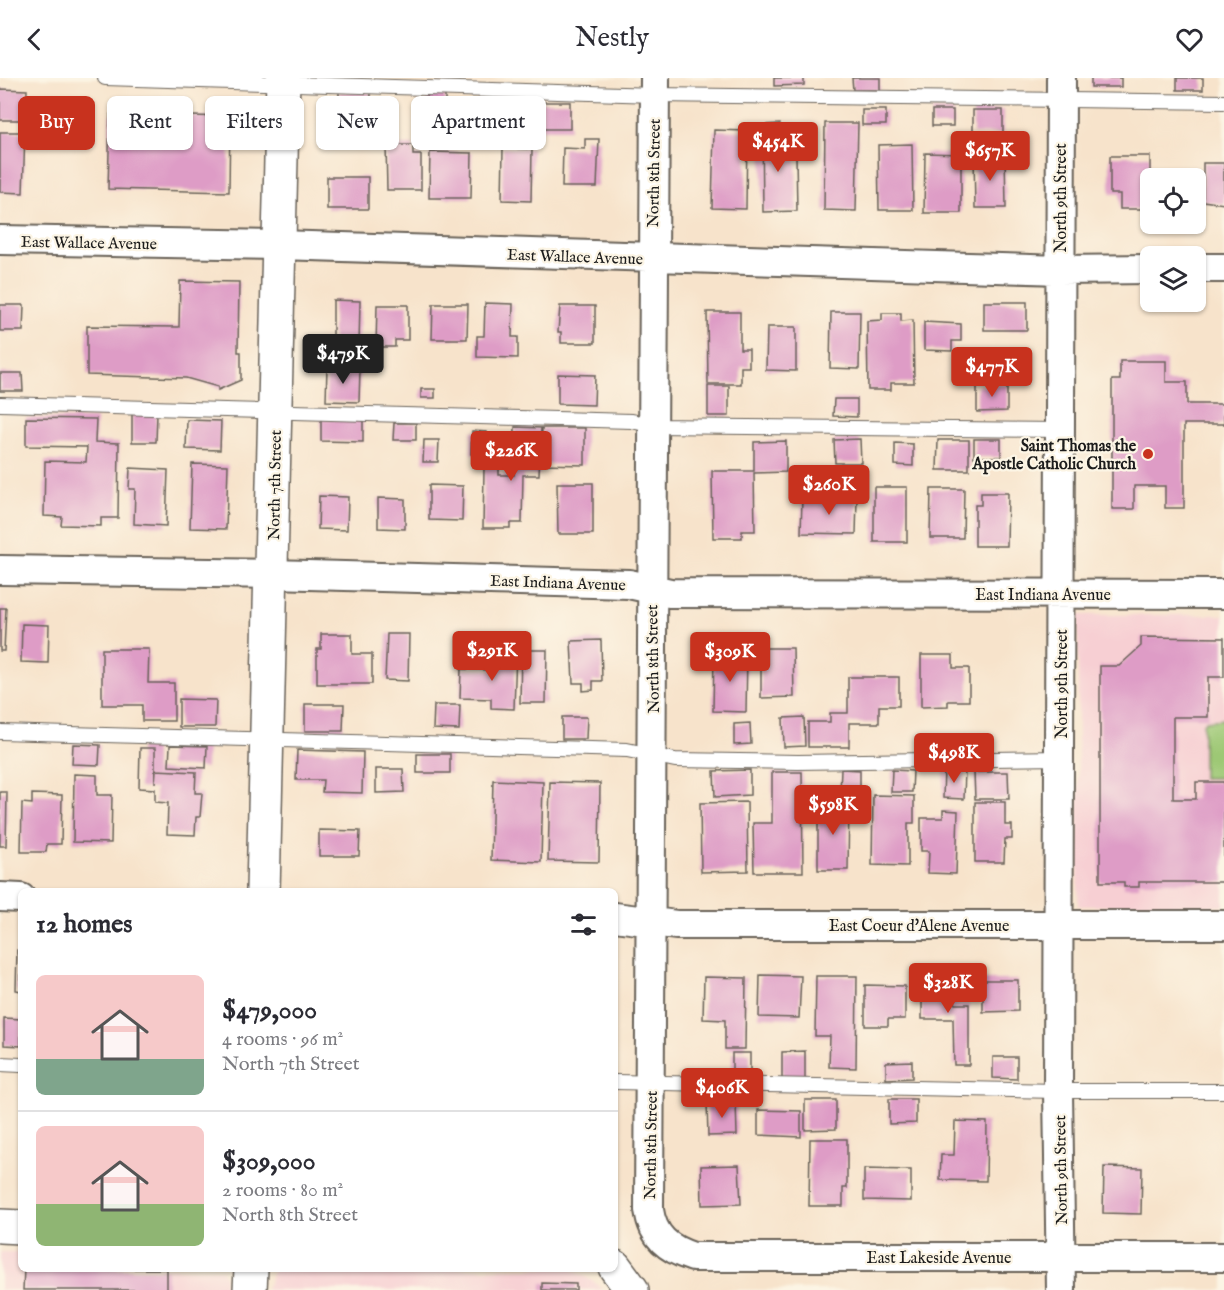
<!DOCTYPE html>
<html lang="en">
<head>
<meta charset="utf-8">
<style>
  :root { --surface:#fff; --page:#f2f2f3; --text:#2b2b33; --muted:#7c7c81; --line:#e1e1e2; --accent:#c8321e }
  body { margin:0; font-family:"IM FELL English",serif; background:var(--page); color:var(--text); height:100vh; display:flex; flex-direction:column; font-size:22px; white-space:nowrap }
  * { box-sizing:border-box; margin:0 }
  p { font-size:20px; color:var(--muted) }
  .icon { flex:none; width:33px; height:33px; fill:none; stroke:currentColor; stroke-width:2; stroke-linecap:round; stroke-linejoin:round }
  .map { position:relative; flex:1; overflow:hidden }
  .sheet { position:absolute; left:18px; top:810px; width:600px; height:384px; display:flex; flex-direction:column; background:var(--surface); border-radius:9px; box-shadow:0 2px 4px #0004 }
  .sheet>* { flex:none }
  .top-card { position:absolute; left:18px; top:18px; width:600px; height:54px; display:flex; gap:12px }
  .tools { position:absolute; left:1140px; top:90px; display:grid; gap:12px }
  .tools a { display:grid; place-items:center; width:66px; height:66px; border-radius:9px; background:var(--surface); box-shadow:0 2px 4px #0004; font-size:30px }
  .price { position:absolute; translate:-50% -51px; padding:0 14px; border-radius:6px; background:var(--accent); color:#fff; font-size:20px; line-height:39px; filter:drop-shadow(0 2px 3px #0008) }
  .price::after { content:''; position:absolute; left:50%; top:36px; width:18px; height:14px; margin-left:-9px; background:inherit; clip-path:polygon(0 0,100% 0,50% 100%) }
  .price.on { background:#222; color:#fff }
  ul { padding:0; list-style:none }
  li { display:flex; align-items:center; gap:18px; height:150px; padding:0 18px }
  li+li { border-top:2px solid var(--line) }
  li span { display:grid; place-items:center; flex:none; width:168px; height:120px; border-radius:9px; color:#555 }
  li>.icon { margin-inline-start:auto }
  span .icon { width:72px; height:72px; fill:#fffc; stroke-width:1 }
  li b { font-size:26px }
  h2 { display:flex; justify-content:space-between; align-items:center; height:72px; padding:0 18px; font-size:26px }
  .tag { padding:0 21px; border-radius:9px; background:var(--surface); box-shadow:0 2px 4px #0004; font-size:21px; line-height:54px }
  .tag.on { background:var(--accent); color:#fff }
  header { display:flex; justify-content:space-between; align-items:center; height:78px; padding:0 18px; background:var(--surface); font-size:27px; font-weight:600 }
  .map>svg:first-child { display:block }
</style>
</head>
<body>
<header><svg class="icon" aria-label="back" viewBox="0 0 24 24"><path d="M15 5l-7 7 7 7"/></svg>Nestly<svg class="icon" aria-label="heart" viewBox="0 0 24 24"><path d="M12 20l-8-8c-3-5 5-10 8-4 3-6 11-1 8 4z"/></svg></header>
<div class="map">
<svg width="1224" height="1212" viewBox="0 0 1224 1212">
  <rect width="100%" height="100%" fill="#fcf5e5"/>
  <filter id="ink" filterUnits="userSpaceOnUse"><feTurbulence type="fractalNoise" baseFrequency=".0167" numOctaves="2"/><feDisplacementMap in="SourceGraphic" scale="12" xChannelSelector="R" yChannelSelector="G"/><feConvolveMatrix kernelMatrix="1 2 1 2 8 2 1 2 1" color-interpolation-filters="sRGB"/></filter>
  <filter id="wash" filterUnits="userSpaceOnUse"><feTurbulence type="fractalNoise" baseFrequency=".008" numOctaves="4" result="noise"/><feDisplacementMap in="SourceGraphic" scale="24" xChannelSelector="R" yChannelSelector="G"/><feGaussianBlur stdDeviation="1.35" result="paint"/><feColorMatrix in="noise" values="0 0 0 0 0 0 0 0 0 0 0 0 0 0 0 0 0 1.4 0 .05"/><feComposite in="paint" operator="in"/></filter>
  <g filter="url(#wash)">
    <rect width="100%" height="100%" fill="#f7e3cb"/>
    <path fill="#f7cfd3" d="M1078,537h146v291h-146z
      M0,1174h21v17h200l4,9v12h-225z
      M274,1191h296l23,12 10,9h-337z"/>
    <path fill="#9dc875" stroke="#5c7248" stroke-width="1.5" d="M1224,641v59h-21v-54l3,-3z"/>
    <g id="blocks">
      <path fill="#de9cc6" d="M774,0h30v7l-30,1z
        M852,0h28v12h-27z
        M1091,0h30v9h-30z
        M1177,0h26v12h-26z
        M0,11l27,1 -1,30h-26z
        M339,14h32l-1,41h-32z
        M427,17h18v31h-18z
        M496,20l32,1 -1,32 -32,-1z
        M542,24h28v27h-28z
        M862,32h24v15h-24z
        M932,32h21v16h-21z
        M973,32h30v23l-30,1z
        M110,36l120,3 -1,75 -121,-3z
        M825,45h33l-2,88 -32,-1z
        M780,46l1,31h15l1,56 -34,1 -1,-87z
        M714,52l33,1 -1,78 -34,-1z
        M0,54h25l-2,61 -23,-1z
        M585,61h14l-2,48h-35l1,-39 22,1z
        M912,66l1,66h-34l-1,-65z
        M386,67h27v10h8v35h-34z
        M503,70l29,1 -1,52 -29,-1z
        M430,74l42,1 -1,45h-42z
        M925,75l36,1v59h-37z
        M1005,77l1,53h-31l-1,-52z
        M1110,78h40v19h20v3h-20v31h-30v-15h-10z
        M1203,85h21v41l-21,-3z
        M327,99h41v32h-41z
        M180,203l59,1 -1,70h3v28l-23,10v-3l-32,-9 -99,-3v-49l92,1z
        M333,222l27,1 -1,45h-26z
        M984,224h43v28h-43z
        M485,225l28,1 -1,33h6v21l-41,-1v-21h7z
        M433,226h35l-1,35h-35z
        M0,227h24l-1,26h-23z
        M377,227h31v35h-13v7h-19z
        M560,228h35v37h-34v-11h-3z
        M707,234h33v37h9v18h-8v17h-33z
        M831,234h29l-1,57 -29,-1z
        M882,235h19v8l12,-1 1,63h-23v7h-23l-1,-69 15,-1z
        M924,244l37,2v17h-9v10l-28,-1z
        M767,249h29v44l-30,-1z
        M1120,283h46v21h21v22h37v20h-40v84h-19v-22h-31v23h-22v-129h8z
        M327,289l33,2 -1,33 -33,-1z
        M0,295h22l1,18h-23z
        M558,296l37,1 -1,30 -36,-1z
        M1007,307v26l-30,1v-26z
        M708,308h21v30h-21z
        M421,311h14v9h-14z
        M834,321h23v18l-24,-1z
        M132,336h25l-1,28h-24z
        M26,340l70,1 -1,23 24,1 -1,75h-17v8l-40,-1 1,-8 -18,-1 1,-55 41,1 1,-15 -61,-1z
        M321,341l42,1v22l-42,-1z
        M187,342l34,1 -1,29 -34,-1z
        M394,345h22v17h-23z
        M515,349l26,1 -2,47h-16l-1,48h-12v5h-27l1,-61h15v8h15z
        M542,350h43v37l-44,-1z
        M472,353l15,1 -1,22h-15z
        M860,361l1,24h-26l-1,-23z
        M974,361h27v18h-27z
        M424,362h15l-1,22h-15z
        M938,362h31v30h-32z
        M786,363v31l-32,1 1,58h-13v7h-29l-1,-67h42v-29z
        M895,365l18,1v22l-18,-1z
        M192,386l36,1 -2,64 -36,-1z
        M130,390l38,2 -2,56 -32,-2 1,-35h-6z
        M557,405h36v51h-35z
        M429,407l34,1 -1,35 -33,-1z
        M874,409h33v55h-33z
        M931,411h33l-1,49h-33z
        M981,415h27l-1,53h-32v-41h6z
        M319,418l29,1 -1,33 -29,-1z
        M378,420l27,1v30l-27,-1z
        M802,420l55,1 -1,35 -55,-1z
        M0,530h6l-2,43h-4z
        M22,546l27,1 -1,38 -27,-1z
        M321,556h31v20h20v30h-55v-35h4z
        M387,556h22l-1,47 -23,-1z
        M1141,559l83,1v39h-16v40h-35v82h23v-17h28v100h-85v5h-15v-5h-24v-216h19l22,-20z
        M601,562l1,41h-9v9l-10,1v-8h-10l-2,-42z
        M761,570h32l1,49 -33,1z
        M102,571h47l-1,34h26v38h-32v-16h-40z
        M521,572h26l-1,53h-26z
        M494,574h22l-2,57 -23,-1v-9l-31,-1 1,-29 32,1z
        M714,576h33l-1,58 -33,-1z
        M921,577h32v13h16v33h-21v5l-27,1z
        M848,599h51v29h-20v17h-30v24h-41v-25h22v-9h18z
        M179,621l37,1 -1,27h-36z
        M305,626h39l-1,27h-38z
        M434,627h26l-1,25 -26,-1z
        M562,639h25l-1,22h-24z
        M804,639l1,29 -21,1 -1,-29z
        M750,645l1,21 -17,1v-21z
        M73,666l27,1 -1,20 -27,-1z
        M170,667l37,1 -1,22 -37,-2z
        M140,670h15v35l1,-13 40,2 -1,21h7l-2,24h-4l-1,18 -28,-1 1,-31 -13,-1v-13l-16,-1z
        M297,672l66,2 -1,41 -40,-1 1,-12h-27z
        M417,676h33v19h-33z
        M376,691h27l1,23 -28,1z
        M841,691l19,1v23h-20z
        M944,691h21l-1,30 -21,-1z
        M750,692v25l-35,2 -1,-26z
        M892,692l21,1 -1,21h-21z
        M772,694h30l1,100h-49l-1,-49h19z
        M974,694h34l1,27h-34z
        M74,696l23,1v20h15l-1,48 -38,-1z
        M493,702l50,2 -2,80 -50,-2z
        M550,704l50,1 -1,79 -51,-1z
        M0,714h7l-1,54h-6z
        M32,716l30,1 -1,49h-14l-1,8h-25l1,-49 10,1z
        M873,717l41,1v27h-6v43l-36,-1z
        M747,724l1,69 -47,1 -1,-69z
        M818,724l31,1 -1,67h-30z
        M975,724h30v23h7v14h-7l-1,23h-29z
        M943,732l15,1 -2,63 -28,-1 1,-22h-8v-33h22z
        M319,752l41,1 -1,25h-40z
        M17,872h4v41l-5,-1z
        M760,897l41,1 -2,42 -40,-1z
        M816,898h41l-1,92 -27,-1 1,-31h-15z
        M704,899l42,1 -1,71h-20v-29l-22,-1z
        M935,900h20v26h14v61h-15l-1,-46h-31v-35h13z
        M983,902h35v31l-35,1z
        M865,907l40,1v33h-17v7h-23z
        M4,940l17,1v27l-17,-1z
        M805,973v29h-23v-28z
        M732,975h18v23l-18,-1z
        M993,979h24v22l-24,-1z
        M912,983v17l-26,1v-17z
        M889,1021h27v24l-27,1z
        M805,1022h31v29l-31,1z
        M736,1024l1,33 -29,1 -1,-33z
        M758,1032l43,1v26l-43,-2z
        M955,1043l32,1 -1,59 -46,-1 1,-25h13z
        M810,1061h37v49h-4v18h-34z
        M739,1087l2,39 -39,1 -1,-39z
        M1104,1089l38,1 -1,46 -38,-1z
        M864,1091l47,1v31l-47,-1z
        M24,1191h143v21h-144z
        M542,1205l34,1v6h-34z"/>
    </g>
  </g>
  <g filter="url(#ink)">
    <use href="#blocks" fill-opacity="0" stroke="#696259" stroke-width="1.5"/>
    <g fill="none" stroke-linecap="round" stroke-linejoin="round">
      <defs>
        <path id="service" d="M105,0l550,17 569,7
          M0,326l632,17 21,5 409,4
          M0,654l627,18 48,10 123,2 263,-4
          M0,986l21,1
          M615,1004l443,9h166"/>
        <path id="minor" d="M655,0l-6,1132c4,27 19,39 44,47h531
          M1061,0l-3,1013 3,199
          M0,162l279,5 781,25 90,-1
          M1196,190h28
          M0,492l272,4 357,10 41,9 554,1
          M0,819l21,1
          M615,839l61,8h548"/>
        <path id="tertiary" d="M263,813l20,-813
          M0,1148l21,1
          M615,1189l17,23
          M250,1212l1,-21"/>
      </defs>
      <use href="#service" stroke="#696259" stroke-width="16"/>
      <use href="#minor" stroke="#696259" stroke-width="32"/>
      <use href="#tertiary" stroke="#696259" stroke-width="36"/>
      <use href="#service" stroke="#fff" stroke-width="14"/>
      <use href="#minor" stroke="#fff" stroke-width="28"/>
      <use href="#tertiary" stroke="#fff" stroke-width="33"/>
    </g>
  </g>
  <circle fill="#c8321e" stroke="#fcf5e5" stroke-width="2" cx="1148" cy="376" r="6"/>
  <g text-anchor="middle" stroke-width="4.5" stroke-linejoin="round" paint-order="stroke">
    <g font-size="16" fill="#1c1c1c" stroke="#fcf5e5">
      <text transform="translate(653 95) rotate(-89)" y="6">North 8th Street</text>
      <text transform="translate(1060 120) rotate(-90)" y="6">North 9th Street</text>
      <text transform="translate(89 164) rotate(1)" y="6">East Wallace Avenue</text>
      <text transform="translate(575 178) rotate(2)" y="6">East Wallace Avenue</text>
      <text transform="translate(274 407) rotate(-89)" y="6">North 7th Street</text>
      <text transform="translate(558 504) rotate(2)" y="6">East Indiana Avenue</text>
      <text x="1043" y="522">East Indiana Avenue</text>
      <text transform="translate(652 581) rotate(-91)" y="6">North 8th Street</text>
      <text transform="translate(1061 606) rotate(-90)" y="6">North 9th Street</text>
      <text x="919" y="853">East Coeur d'Alene Avenue</text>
      <text transform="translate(650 1067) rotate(-89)" y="6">North 8th Street</text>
      <text transform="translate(1060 1092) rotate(-91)" y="6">North 9th Street</text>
      <text x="939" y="1185">East Lakeside Avenue</text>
    </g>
    <g font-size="16" font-weight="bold" fill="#1c1c1c" stroke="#fcf5e5" text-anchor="end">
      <text x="1136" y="373">Saint Thomas the<tspan x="1136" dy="18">Apostle Catholic Church</tspan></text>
    </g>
  </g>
</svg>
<div class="tools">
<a><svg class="icon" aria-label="locate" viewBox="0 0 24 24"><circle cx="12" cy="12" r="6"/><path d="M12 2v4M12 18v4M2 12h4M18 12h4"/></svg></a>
<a><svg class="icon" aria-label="layers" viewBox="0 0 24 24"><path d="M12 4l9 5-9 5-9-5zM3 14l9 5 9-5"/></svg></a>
</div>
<b class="price" style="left:778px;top:95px">$454K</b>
<b class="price" style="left:990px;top:104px">$657K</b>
<b class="price on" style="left:343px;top:307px">$479K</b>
<b class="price" style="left:992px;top:320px">$477K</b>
<b class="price" style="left:511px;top:404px">$226K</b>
<b class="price" style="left:829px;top:438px">$260K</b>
<b class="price" style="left:492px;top:604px">$291K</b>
<b class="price" style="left:730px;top:605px">$309K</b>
<b class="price" style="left:954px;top:706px">$498K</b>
<b class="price" style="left:833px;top:758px">$598K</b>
<b class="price" style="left:948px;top:936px">$328K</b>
<b class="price" style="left:722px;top:1041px">$406K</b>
<div class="top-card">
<a class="tag on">Buy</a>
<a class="tag">Rent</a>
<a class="tag">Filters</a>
<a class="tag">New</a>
<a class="tag">Apartment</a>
</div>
<section class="sheet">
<h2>12 homes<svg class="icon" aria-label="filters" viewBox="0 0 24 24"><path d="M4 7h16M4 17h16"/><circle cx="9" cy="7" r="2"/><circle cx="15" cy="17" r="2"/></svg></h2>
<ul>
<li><span style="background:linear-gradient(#f6c9c9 70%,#7fa58c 0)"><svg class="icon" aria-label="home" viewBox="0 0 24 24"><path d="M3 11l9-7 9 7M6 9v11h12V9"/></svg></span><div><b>$479,000</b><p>4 rooms · 96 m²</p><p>North 7th Street</p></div></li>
<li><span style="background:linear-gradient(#f6c9c9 65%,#8fb573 0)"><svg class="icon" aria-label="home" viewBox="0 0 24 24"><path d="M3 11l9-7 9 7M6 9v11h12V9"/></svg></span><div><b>$309,000</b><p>2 rooms · 80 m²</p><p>North 8th Street</p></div></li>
</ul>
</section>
</div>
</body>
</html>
